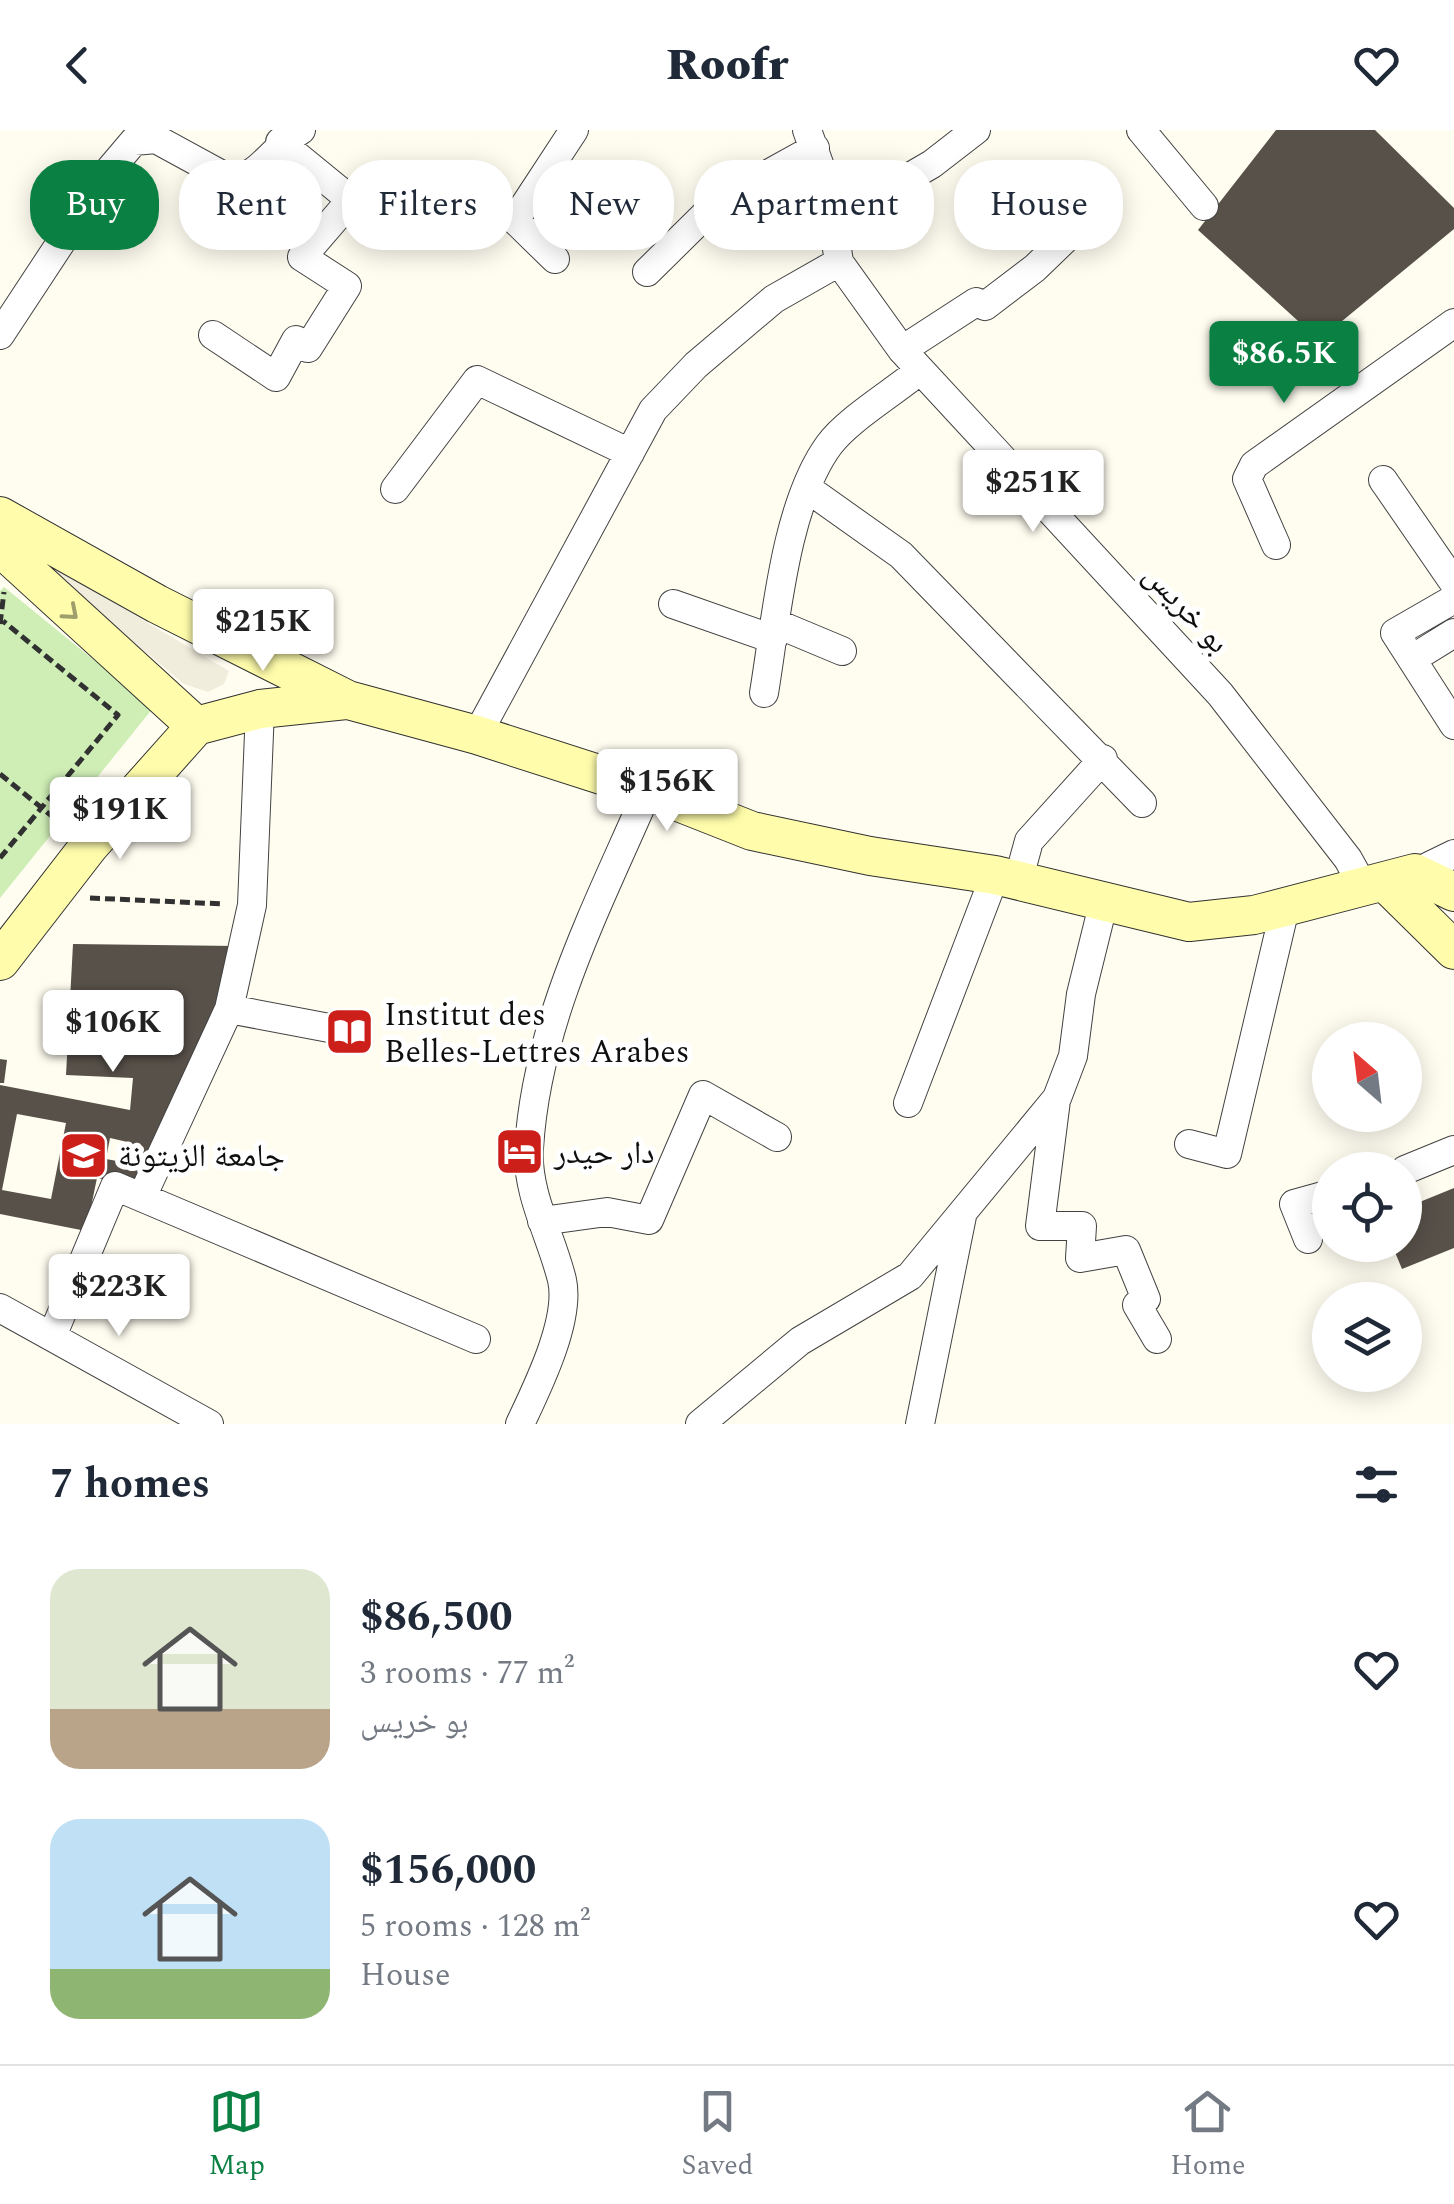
<!DOCTYPE html>
<html lang="en">
<head>
<meta charset="utf-8">
<style>
  :root { --surface:#fff; --page:#f6f6f7; --text:#1f2937; --muted:#747a83; --line:#e0e1e3; --accent:#0b8043 }
  body { margin:0; font-family:Spectral,"Noto Naskh Arabic",serif; background:var(--page); color:var(--text); height:100vh; display:flex; flex-direction:column; font-size:38px; white-space:nowrap }
  * { box-sizing:border-box; margin:0 }
  p { font-size:32px; color:var(--muted) }
  .icon { flex:none; width:55px; height:55px; fill:none; stroke:currentColor; stroke-width:2; stroke-linecap:round; stroke-linejoin:round }
  .map { position:relative; height:1294px; overflow:hidden }
  .sheet { display:flex; flex-direction:column; background:var(--surface); flex:1 }
  .sheet>* { flex:none }
  .banner { position:absolute; left:30px; top:30px; width:1395px; height:90px; display:flex; gap:20px }
  .needle { width:65px; rotate:332deg }
  .fabs { position:absolute; left:1312px; top:892px; display:grid; gap:20px }
  .fabs a { display:grid; place-items:center; width:110px; height:110px; border-radius:50%; background:var(--surface); box-shadow:0 5px 25px #0003; font-size:50px }
  .price { position:absolute; translate:-50% -85px; padding:0 22px; border-radius:10px; background:#fff; color:#222; font-size:32px; line-height:65px; filter:drop-shadow(0 2px 5px #0008) }
  .price::after { content:''; position:absolute; left:50%; top:60px; width:30px; height:22px; margin-left:-15px; background:inherit; clip-path:polygon(0 0,100% 0,50% 100%) }
  .price.current { background:var(--accent); color:#fff }
  ul { padding:0; list-style:none }
  li { display:flex; align-items:center; gap:30px; height:250px; padding:0 50px }
  li span { display:grid; place-items:center; flex:none; width:280px; height:200px; border-radius:30px; color:#555 }
  li>.icon { margin-inline-start:auto }
  span .icon { width:120px; height:120px; fill:#fffc; stroke-width:1 }
  li b { font-size:42px }
  h2 { display:flex; justify-content:space-between; align-items:center; height:120px; padding:0 50px; font-size:42px }
  .chip { padding:0 35px; border-radius:40px; background:var(--surface); box-shadow:0 5px 25px #0003; font-size:35px; line-height:90px }
  .chip.current { background:var(--accent); color:#fff }
  header { display:flex; justify-content:space-between; align-items:center; height:130px; padding:0 50px; background:var(--surface); font-size:45px; font-weight:800 }
  .dock { display:flex; justify-content:space-around; align-items:center; height:140px; border-top:2px solid var(--line); background:var(--surface); font-size:28px; color:var(--muted) }
  .dock a { display:grid; justify-items:center; gap:5px }
  .dock .current { color:var(--accent) }
  .map>svg:first-child { display:block }
</style>
</head>
<body>
<header><svg class="icon" aria-label="back" viewBox="0 0 24 24"><path d="M15 5l-7 7 7 7"/></svg>Roofr<svg class="icon" aria-label="heart" viewBox="0 0 24 24"><path d="M12 20l-8-8c-3-5 5-10 8-4 3-6 11-1 8 4z"/></svg></header>
<div class="map">
<svg width="1454" height="1294" viewBox="0 0 1454 1294">
  <rect width="100%" height="100%" fill="#fffdf0"/>
  <path fill="#ceeeb5" d="M4,457l149,121 -153,190v-307z"/>
  <path fill="#f1eddd" d="M21,418l208,123 -5,13 -16,8 -24,-8z"/>
  <path fill="#58514a" fill-rule="evenodd" d="M1276,0h99l79,78v21l-135,111 -121,-110z
    M73,814l164,2 -10,61 -67,144 -11,-2 -8,38 -44,-9 -11,53 -86,-17v-129l130,25 3,-32 -67,-3zM17,984l49,9 -15,76 -49,-9zM110,1008l22,5 -4,20 -22,-4z
    M0,929l7,1 -3,23h-4z
    M1454,1058v60l-52,21 -10,-24h13v-37z"/>
  <g fill="none" stroke-linecap="round" stroke-linejoin="round">
    <defs>
      <path id="street" d="M807,0l21,59 11,73 63,88 318,344 128,165 16,29
        M1141,0l63,76
        M834,91l98,-57 44,-34
        M555,129l-40,-39 59,-90
        M647,142l71,-70 97,-54
        M0,205l106,-161 28,-33 22,-2 77,42c27,-5 44,-37 68,-51
        M213,205l63,42 20,-37 12,8 39,-62 -45,-29 49,-57 -71,-58
        M902,220l74,-48 9,4 50,-38 61,-59
        M1383,350l71,103
        M395,359l82,-109 153,73
        M808,359l93,66 241,248
        M1276,415l-29,-66 7,-14 200,-142
        M1454,469l-59,34 59,92
        M673,474l100,35
        M775,493l67,28
        M1412,529l42,-26
        M764,563c12,-72 21,-188 65,-248 18,-25 65,-53 90,-74
        M477,605l176,-325 43,-45 78,-66 65,-37
        M1415,743l39,-19
        M1018,751l11,-40 74,-82
        M229,879l116,22
        M1056,970l-16,126h42l-2,32 46,-8 20,49 -9,6 20,34
        M908,973l87,-228
        M1189,1014l38,10 58,-246
        M1405,1040l49,-20
        M142,1067l87,-188 23,-104 8,-196
        M542,1091l65,-9 42,8 54,-125 74,42
        M1308,1109l-14,-35 36,-10
        M0,1178l209,116
        M53,1204l62,-148 361,153
        M520,1294c17,-36 51,-104 42,-144 -10,-42 -36,-87 -33,-132 8,-128 69,-242 119,-358
        M700,1294l100,-83 110,-65 147,-178 16,-42 8,-62 23,-93
        M920,1294l42,-208"/>
      <path id="secondary" d="M0,386l157,88 191,96 129,35 171,55 104,41 118,25 125,19 194,47 65,-7 161,-42 39,19
        M0,417l196,179
        M1386,753l68,67
        M0,831l89,-115 107,-120 64,-17 86,-9"/>
    </defs>
    <use href="#street" stroke="#424242" stroke-width="30"/>
    <use href="#secondary" stroke="#313131" stroke-width="40"/>
    <path stroke="#313131" stroke-width="5" stroke-dasharray="10 5" stroke-linecap="butt" d="M0,494l4,-32
      M0,644l64,52
      M0,728l118,-143 -115,-94
      M90,768l134,6"/>
    <use href="#street" stroke="#fff" stroke-width="28"/>
    <use href="#secondary" stroke="#fffdab" stroke-width="38"/>
  </g>
  <defs><path id="oneway-chevron" d="M-2-3.5L2.5 0L-2 3.5" fill="none" stroke-width="1.6" stroke-linecap="round" stroke-linejoin="round" transform="scale(2.5)"/></defs>
  <use stroke="#9f9e6d" href="#oneway-chevron" transform="translate(71 483) rotate(41)"/>
  <defs>
    <symbol id="library-square" viewBox="-11 -11 22 22"><rect x="-9" y="-9" width="18" height="18" rx="4" fill="#cc1f19" stroke="#fff"/><path d="M-6-4Q-3-5.5-.7-3.5V5Q-3 3-6 4ZM6-4Q3-5.5 .7-3.5V5Q3 3 6 4Z" fill="#fff"/></symbol>
    <symbol id="hotel-square" viewBox="-11 -11 22 22"><rect x="-9" y="-9" width="18" height="18" rx="4" fill="#cc1f19" stroke="#fff"/><path d="M-6-4.5h1.5V1H6V5H4.5V3h-9V5H-6ZM-4 0a1.8 1.8 0 1 1 3.6 0ZM.5 0V-2.5h3Q6-2.5 6 0Z" fill="#fff"/></symbol>
    <symbol id="university-square" viewBox="-11 -11 22 22"><rect x="-9" y="-9" width="18" height="18" rx="4" fill="#cc1f19" stroke="#fff"/><path d="M0-5L7-2L0 1L-7-2ZM-4 1L0 2.5L4 1V4Q0 6-4 4Z" fill="#fff"/></symbol>
  </defs>
  <g fill-rule="evenodd">
    <use href="#library-square" x="322" y="874" width="55" height="55"/>
    <use href="#hotel-square" x="492" y="994" width="55" height="55"/>
    <use href="#university-square" x="56" y="998" width="55" height="55"/>
  </g>
  <g text-anchor="middle" stroke-width="10" stroke-linejoin="round" paint-order="stroke">
    <g font-size="32" fill="#0f0f0f" stroke="#fff">
      <text transform="translate(1187 478) rotate(47)" y="11">بو خريس</text>
    </g>
    <g font-size="32" fill="#0f0f0f" stroke="#fff" text-anchor="start">
      <text x="384" y="895">Institut des<tspan x="384" dy="37">Belles-Lettres Arabes</tspan></text>
      <text x="554" y="1033">دار حيدر</text>
      <text x="118" y="1036">جامعة الزيتونة</text>
    </g>
  </g>
</svg>
<div class="fabs">
<a><svg class="needle" viewBox="-14 -14 28 28"><path d="M0-13l5 13h-10z" fill="#e53935"/><path d="M0 13l5-13h-10z" fill="#747a83"/></svg></a>
<a><svg class="icon" aria-label="locate" viewBox="0 0 24 24"><circle cx="12" cy="12" r="6"/><path d="M12 2v4M12 18v4M2 12h4M18 12h4"/></svg></a>
<a><svg class="icon" aria-label="layers" viewBox="0 0 24 24"><path d="M12 4l9 5-9 5-9-5zM3 14l9 5 9-5"/></svg></a>
</div>
<b class="price current" style="left:1284px;top:276px">$86.5K</b>
<b class="price" style="left:1033px;top:405px">$251K</b>
<b class="price" style="left:263px;top:544px">$215K</b>
<b class="price" style="left:667px;top:704px">$156K</b>
<b class="price" style="left:120px;top:732px">$191K</b>
<b class="price" style="left:113px;top:945px">$106K</b>
<b class="price" style="left:119px;top:1209px">$223K</b>
<div class="banner">
<a class="chip current">Buy</a>
<a class="chip">Rent</a>
<a class="chip">Filters</a>
<a class="chip">New</a>
<a class="chip">Apartment</a>
<a class="chip">House</a>
</div>
</div>
<section class="sheet">
<h2>7 homes<svg class="icon" aria-label="filters" viewBox="0 0 24 24"><path d="M4 7h16M4 17h16"/><circle cx="9" cy="7" r="2"/><circle cx="15" cy="17" r="2"/></svg></h2>
<ul>
<li><span style="background:linear-gradient(#dfe7d0 70%,#b9a48a 0)"><svg class="icon" aria-label="home" viewBox="0 0 24 24"><path d="M3 11l9-7 9 7M6 9v11h12V9"/></svg></span><div><b>$86,500</b><p>3 rooms · 77 m²</p><p>بو خريس</p></div><svg class="icon" aria-label="heart" viewBox="0 0 24 24"><path d="M12 20l-8-8c-3-5 5-10 8-4 3-6 11-1 8 4z"/></svg></li>
<li><span style="background:linear-gradient(#bfe0f5 75%,#8fb573 0)"><svg class="icon" aria-label="home" viewBox="0 0 24 24"><path d="M3 11l9-7 9 7M6 9v11h12V9"/></svg></span><div><b>$156,000</b><p>5 rooms · 128 m²</p><p>House</p></div><svg class="icon" aria-label="heart" viewBox="0 0 24 24"><path d="M12 20l-8-8c-3-5 5-10 8-4 3-6 11-1 8 4z"/></svg></li>
</ul>
</section>
<nav class="dock">
<a class="current"><svg class="icon" aria-label="map" viewBox="0 0 24 24"><path d="M3 6l6-2 6 2 6-2v14l-6 2-6-2-6 2zM9 4v14M15 6v14"/></svg>Map</a>
<a><svg class="icon" aria-label="saved" viewBox="0 0 24 24"><path d="M7 4h10v16l-5-4-5 4z"/></svg>Saved</a>
<a><svg class="icon" aria-label="home" viewBox="0 0 24 24"><path d="M3 11l9-7 9 7M6 9v11h12V9"/></svg>Home</a>
</nav>
</body>
</html>
